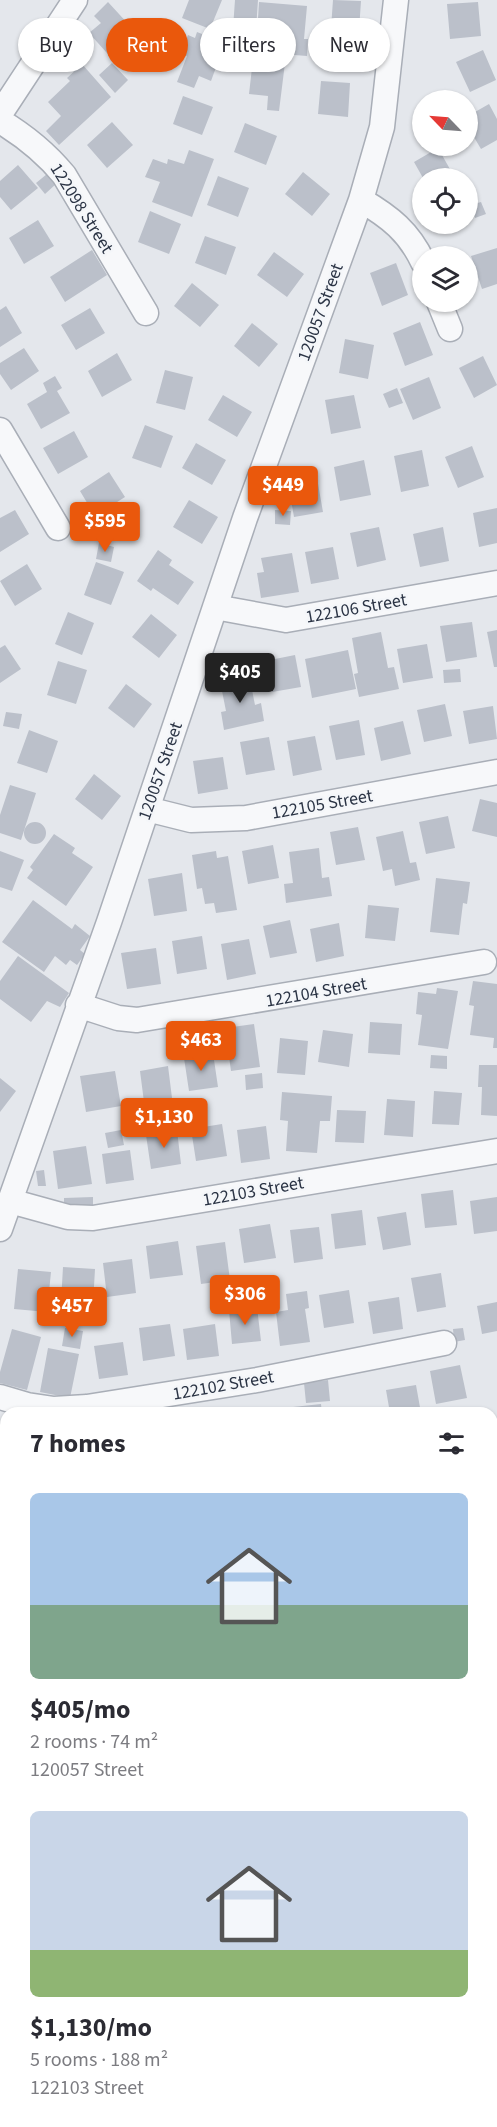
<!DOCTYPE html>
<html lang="en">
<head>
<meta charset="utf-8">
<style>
  :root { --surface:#fff; --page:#f7f7f7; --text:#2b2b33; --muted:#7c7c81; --accent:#ea580c }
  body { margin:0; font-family:"Source Sans 3",sans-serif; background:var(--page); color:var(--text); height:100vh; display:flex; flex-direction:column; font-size:22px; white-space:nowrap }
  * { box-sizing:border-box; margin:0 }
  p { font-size:20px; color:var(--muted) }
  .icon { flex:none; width:33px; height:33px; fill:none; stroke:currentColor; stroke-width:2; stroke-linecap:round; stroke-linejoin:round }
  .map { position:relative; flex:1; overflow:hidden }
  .side { position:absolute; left:0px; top:1407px; width:498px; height:720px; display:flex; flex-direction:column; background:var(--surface); border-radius:18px 18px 0 0; box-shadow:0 2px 4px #0004 }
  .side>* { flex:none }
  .banner { position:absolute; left:18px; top:18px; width:462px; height:54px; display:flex; gap:12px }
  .needle { width:39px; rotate:295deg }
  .tools { position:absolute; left:412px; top:90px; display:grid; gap:12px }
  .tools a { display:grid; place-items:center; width:66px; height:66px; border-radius:50%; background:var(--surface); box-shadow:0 2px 4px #0004; font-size:30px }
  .price { position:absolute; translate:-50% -51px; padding:0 14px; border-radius:6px; background:var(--accent); color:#fff; font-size:20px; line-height:39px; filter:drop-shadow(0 2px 3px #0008) }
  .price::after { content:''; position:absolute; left:50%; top:36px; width:18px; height:14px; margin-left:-9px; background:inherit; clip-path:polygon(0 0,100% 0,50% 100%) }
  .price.on { background:#222; color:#fff }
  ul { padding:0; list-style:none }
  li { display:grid; align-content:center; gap:12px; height:318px; padding:0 30px }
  li span { display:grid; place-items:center; height:186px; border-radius:9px; color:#555 }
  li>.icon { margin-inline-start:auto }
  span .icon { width:108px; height:108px; fill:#fffc; stroke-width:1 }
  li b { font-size:26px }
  h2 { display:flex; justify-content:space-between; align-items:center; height:72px; padding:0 30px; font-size:26px }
  .pill { padding:0 21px; border-radius:27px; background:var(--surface); box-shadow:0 2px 4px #0004; font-size:21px; line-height:54px }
  .pill.on { background:var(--accent); color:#fff }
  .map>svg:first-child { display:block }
</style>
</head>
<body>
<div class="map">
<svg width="497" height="2127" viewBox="0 0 497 2127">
  <rect width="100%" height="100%" fill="#e4e7ec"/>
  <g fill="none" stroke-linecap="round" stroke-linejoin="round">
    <path stroke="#9fb4cc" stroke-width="9" d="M492,1472l5,-5"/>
  </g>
  <path fill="#bbc0ca" d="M189,0h33l-12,29 -28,-11z
    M235,0h23l-3,44 -23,-2z
    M333,0l28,1 -2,29 9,1 -1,16 -42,-2 1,-17h5z
    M108,2l33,36 -26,24 -26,-29 12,-10 -7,-7z
    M259,2l48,4 -3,33h4l-1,17 -25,-2 1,-6 -18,-1v-11l-8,-1z
    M478,2l3,34 -31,3 -3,-35z
    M197,32l28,11 -14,38 -12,-5 -5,12 -17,-6 10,-26 -6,-3 7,-18 7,3z
    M483,50l13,30 -26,12 -14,-30z
    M253,59l32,4 -6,48 -12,-1 1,-14 -19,-2z
    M112,63l16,17 -13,13 -16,-18z
    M82,64l29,33 -52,48 -13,-14 15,-15 -13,-14 22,-21 -3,-3z
    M321,81l29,2 -2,34 -30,-3z
    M183,96l30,11 -11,28 -29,-11z
    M489,104l8,15v21l-16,9 -13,-22v-11z
    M112,122l21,23 -26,23 -20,-23z
    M245,123l32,13 -11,29 -32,-13z
    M438,148l17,30h-32l-9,-16z
    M189,150l25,9 -22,58 -40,-15 8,-20 -15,-5 8,-18 14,5 1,-5 16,5z
    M18,165l20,23 -27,22 -11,-13v-16z
    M303,172l27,22 -18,22 -27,-22z
    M47,174l9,10 -11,10 -9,-11z
    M218,176l31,12 -11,29 -31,-12z
    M481,202l5,12 -11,4 -4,-13z
    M150,211l31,13 -12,30 -31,-12z
    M38,220l16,26 -30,18 -15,-26z
    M205,236l31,11 -10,28 -31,-12z
    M497,248v36l-15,5 -11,-33z
    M92,250l15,25 -42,27 -15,-25z
    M274,252l30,22 -17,23 -30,-22z
    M396,263l12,32 -26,11 -12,-33z
    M192,283l27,22 -19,22 -26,-21z
    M6,306l16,27 -22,14v-37z
    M90,308l15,25 -29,17 -15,-25z
    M420,322l13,33 -28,11 -12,-33z
    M252,323l26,21 -19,23 -25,-21z
    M345,339l29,6 -6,34 -29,-6z
    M24,348l15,23 -28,19 -11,-16v-11z
    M117,353l15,27 -30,17 -14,-26z
    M483,356l14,29 -23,13 -15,-30z
    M165,370l28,7 -8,33 -29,-7z
    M55,376l7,12 -5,3 13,22 -29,16 -14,-25 20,-12 -4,-9z
    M429,377l12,31 -28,12 -13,-31z
    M397,388l6,15 -14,5 -6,-14z
    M223,395l29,17 -15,25 -29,-17z
    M354,395l7,33 -30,6 -6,-34z
    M145,425l28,11 -12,32 -29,-10z
    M74,431l14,26 -30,17 -15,-26z
    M196,443l30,17 -14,25 -30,-17z
    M472,446l12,31 -26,11 -13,-31z
    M422,450l7,36 -28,6 -7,-36z
    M364,460l7,35 -31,6 -6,-34z
    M109,472l16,25 -30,19 -15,-25z
    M317,478l6,34 -29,5 -6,-34z
    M189,500l29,17 -16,27 -29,-17z
    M497,508v35l-18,4 -6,-34z
    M15,510l14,24 -29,18v-34z
    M275,510l16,1 -1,14 -15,-1z
    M379,527l7,33 -29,7 -7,-34z
    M443,527l6,34 -29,6 -7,-33z
    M99,543l15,4 -3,15 -15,-3z
    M333,547l6,32 -28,5 -6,-32z
    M158,550l14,10 -3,5 25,17 -16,23 -25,-17 -2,3 -14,-10z
    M292,553l7,39 -38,6 -4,-25 7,-1 -3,-14z
    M96,562l28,10 -13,33 -27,-10z
    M27,564l15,25 -27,17 -15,-25z
    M68,612l26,11 -12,32 -27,-11z
    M151,614l26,21 -18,23 -27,-21z
    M472,622l5,35 -31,5 -6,-36z
    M497,630v37h-3l-7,-35z
    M381,632l7,36 6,-1 5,22 -40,8 -5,-23 4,-1 -6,-35z
    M427,644l6,34 -30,5 -6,-34z
    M5,645l16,24 -21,14v-35z
    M348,650l8,39 -44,9 -7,-39z
    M295,655l6,32 -29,5 -7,-31z
    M58,661l29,9 -11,34 -29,-9z
    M460,669l1,13 -17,1 -1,-13z
    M249,675l6,30 6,-2 3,18 -40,9 -3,-18 5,-1 -6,-30z
    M126,684l26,20 -18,24 -26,-20z
    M445,704l7,32 -28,6 -7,-32z
    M493,706l4,33 -28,5 -6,-33z
    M6,712l16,2 -3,15 -16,-3z
    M359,720l6,35 -29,5 -7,-34z
    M403,721l8,33 -30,7 -7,-33z
    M29,730l29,11 -11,32 -30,-10z
    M315,736l7,34 -29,6 -6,-35z
    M269,737l6,33 -29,5 -6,-33z
    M223,757l5,32 -30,5 -5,-33z
    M94,774l27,22 -19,24 -27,-21z
    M10,785l26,8 -15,47 -21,-7v-18z
    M480,799l17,4v34l-25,-6z
    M448,816l7,32 -29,6 -7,-32z
    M24 833a11 11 0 1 1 22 0a11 11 0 1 1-22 0Z
    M358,827l7,33 -29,5 -6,-33z
    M403,831l7,32 6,-1 4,18 -25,6 -3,-17 -9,2 -7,-34z
    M54,834l21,14 -3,5 21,14 -27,39 -39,-28 6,-8 -3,-3z
    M273,845l6,33 -31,6 -6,-33z
    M319,848l3,30 7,-1 3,19 -46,7 -2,-19 9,-1 -4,-31z
    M0,851l24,9 -12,31 -12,-4z
    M216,851l1,7 11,-2 9,54 -21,3 -2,-10 -9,1 -3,-16 -5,1 -5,-34z
    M182,873l5,38 -33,5 -6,-37z
    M436,878l34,4 -3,22 -4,-1 -4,32 -29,-3z
    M33,900l39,29 3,-5 15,12 -10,14 5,4 -8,11 -7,-5 -4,5 -11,-9 -11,16 -42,-30z
    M368,905l31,3 -4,33 -30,-3z
    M290,920l7,33 -27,5 -7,-32z
    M339,923l5,33 -28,6 -6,-33z
    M202,936l5,33 -30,5 -5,-33z
    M249,939l7,35 -29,6 -6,-36z
    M156,948l5,36 -34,5 -6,-36z
    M18,956l51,37 -9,14 -13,-6 -16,21 -31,-23v-18z
    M473,981l24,3v64h-4l1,-10 -24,-3 4,-29 -5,-1z
    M437,988l21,3 -10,58 -30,-4 4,-30 -6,-1 2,-22 18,2z
    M370,1022l32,2 -2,31 -32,-2z
    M254,1024l6,43 -29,4 -6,-43z
    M323,1030l30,4 -4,33 -31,-5z
    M280,1038l28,3 -3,34 -28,-2z
    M213,1053l5,34 -29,4 -5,-33z
    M431,1055l16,1v13l-17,-1z
    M479,1065h18v51l-16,-1 1,-28h-4z
    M168,1066l4,32 -28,4 -4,-31z
    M115,1071l6,35 -35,6 -6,-36z
    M262,1073l1,15 -17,2 -1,-15z
    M0,1078l16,13 -16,21z
    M434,1091l28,2 -3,32 -27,-1z
    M282,1092l50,4 -2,25h-10l-3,32 -31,-2 2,-30 -8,-1z
    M387,1099l28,2 -2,36 -29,-2z
    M337,1110l29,1 -2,32 -29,-1z
    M222,1124l5,32 -31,5 -5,-32z
    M266,1126l4,33 -29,4 -4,-33z
    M121,1130l3,15 -16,3 -3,-15z
    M177,1130l4,34 -30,5 -5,-34z
    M86,1146l6,38 -34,5 -5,-38z
    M130,1150l4,30 -28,4 -4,-30z
    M44,1170l2,16h-8l-2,-15z
    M453,1190l4,35 -32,3 -4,-34z
    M93,1197v13l-29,1v-13z
    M497,1197v34l-23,3 -4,-33z
    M362,1210l4,35 -31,4 -4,-35z
    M406,1212l5,33 -28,5 -6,-33z
    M270,1224l6,34 -32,5 -5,-34z
    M319,1227l4,32 -29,4 -4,-33z
    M178,1241l5,34 -33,4 -4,-33z
    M225,1242l5,38 -29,4 -5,-38z
    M132,1259l4,34 -29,4 -4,-34z
    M63,1267l32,2 -2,35 -32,-2z
    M18,1269l33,3 -4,40 -33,-3z
    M441,1273l5,34 -29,5 -6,-34z
    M349,1290l5,33 -30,5 -5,-33z
    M307,1291l2,17 -4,1 5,33 -30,4 -4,-34 12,-2 -2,-16z
    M399,1297l4,32 -30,5 -5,-32z
    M497,1302v29l-15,3 -5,-28z
    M257,1307l4,34 -29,3 -3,-34z
    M170,1324l5,32 -32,5 -4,-33z
    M215,1324l4,32 -32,4 -4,-31z
    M65,1328l18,3 -3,18 -18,-3z
    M463,1328l2,12 -11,2 -1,-13z
    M12,1329l29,8 -14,53 -27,-7v-11z
    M123,1342l5,33 -29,4 -5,-33z
    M48,1348l31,6 -9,44 -30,-6z
    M460,1365l7,33 -31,6 -6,-33z
    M328,1380l2,21 -24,2 -2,-20z
    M416,1385l5,28h-31l-4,-23z
    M321,1404l1,9h-28l-1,-6z
    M0,1425l6,26v5l-6,1z
    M6,1650v35l-6,1v-35z
    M6,1711v35l-6,1v-35z
    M492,1815l5,2v16l-5,10z"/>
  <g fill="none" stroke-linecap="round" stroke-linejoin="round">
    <defs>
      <path id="street" d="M0,114l75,-114
        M0,121c25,15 45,31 64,54l82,138
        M361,200c29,17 48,32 62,62
        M439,302l11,27
        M0,430l58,98
        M215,607l71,13 211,-37
        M147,809l44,11 55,-2 251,-46
        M78,1005l40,13 19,2 347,-58
        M10,1201l58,16 25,1 404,-67
        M0,1229l109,-307 136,-404 116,-318 21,-73 14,-127
        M0,1397l27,8 27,4 33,-2 170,-27 187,-37
        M0,1614l6,-1
        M0,1920l6,3
        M492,2052l5,2"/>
    </defs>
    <use href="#street" stroke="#a9aeb7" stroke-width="27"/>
    <use href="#street" stroke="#f7f8fa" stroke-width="24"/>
  </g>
  <g text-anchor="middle" stroke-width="5" stroke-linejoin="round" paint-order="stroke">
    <g font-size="18" fill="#2b3445" stroke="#f4f6f9">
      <text transform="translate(82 208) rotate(58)" y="6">122098 Street</text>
      <text transform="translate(320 312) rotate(-70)" y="6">120057 Street</text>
      <text transform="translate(356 608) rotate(-10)" y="6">122106 Street</text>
      <text transform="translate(160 771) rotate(-71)" y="6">120057 Street</text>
      <text transform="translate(322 804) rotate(-10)" y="6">122105 Street</text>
      <text transform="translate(316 992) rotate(-10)" y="6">122104 Street</text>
      <text transform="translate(253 1191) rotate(-10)" y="6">122103 Street</text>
      <text transform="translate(223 1385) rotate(-10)" y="6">122102 Street</text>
    </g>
  </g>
</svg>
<div class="tools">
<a><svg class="needle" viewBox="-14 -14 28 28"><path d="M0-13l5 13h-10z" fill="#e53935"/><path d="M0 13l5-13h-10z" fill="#7c7c81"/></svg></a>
<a><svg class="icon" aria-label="locate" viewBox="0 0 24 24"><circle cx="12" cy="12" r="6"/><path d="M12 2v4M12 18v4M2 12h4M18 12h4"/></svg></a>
<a><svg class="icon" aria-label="layers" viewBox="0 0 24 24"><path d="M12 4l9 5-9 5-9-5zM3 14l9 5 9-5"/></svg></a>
</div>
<b class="price" style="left:283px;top:517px">$449</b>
<b class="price" style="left:105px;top:553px">$595</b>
<b class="price on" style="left:240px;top:704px">$405</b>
<b class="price" style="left:201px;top:1072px">$463</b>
<b class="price" style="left:164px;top:1149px">$1,130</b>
<b class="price" style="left:245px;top:1326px">$306</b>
<b class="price" style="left:72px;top:1338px">$457</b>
<div class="banner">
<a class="pill">Buy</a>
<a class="pill on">Rent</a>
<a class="pill">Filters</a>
<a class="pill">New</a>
</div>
<section class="side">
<h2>7 homes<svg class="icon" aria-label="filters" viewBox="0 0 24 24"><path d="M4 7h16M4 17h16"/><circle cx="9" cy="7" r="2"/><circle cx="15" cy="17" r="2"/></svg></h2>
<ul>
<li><span style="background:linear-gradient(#a9c7e8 60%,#7fa58c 0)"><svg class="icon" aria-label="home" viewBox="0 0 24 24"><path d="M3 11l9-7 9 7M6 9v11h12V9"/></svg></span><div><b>$405/mo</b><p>2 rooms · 74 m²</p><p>120057 Street</p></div></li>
<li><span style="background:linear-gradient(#c9d6e8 75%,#8fb573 0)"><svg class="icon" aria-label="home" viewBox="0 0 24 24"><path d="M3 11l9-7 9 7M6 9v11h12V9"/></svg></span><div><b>$1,130/mo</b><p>5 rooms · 188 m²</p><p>122103 Street</p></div></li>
</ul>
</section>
</div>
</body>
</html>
